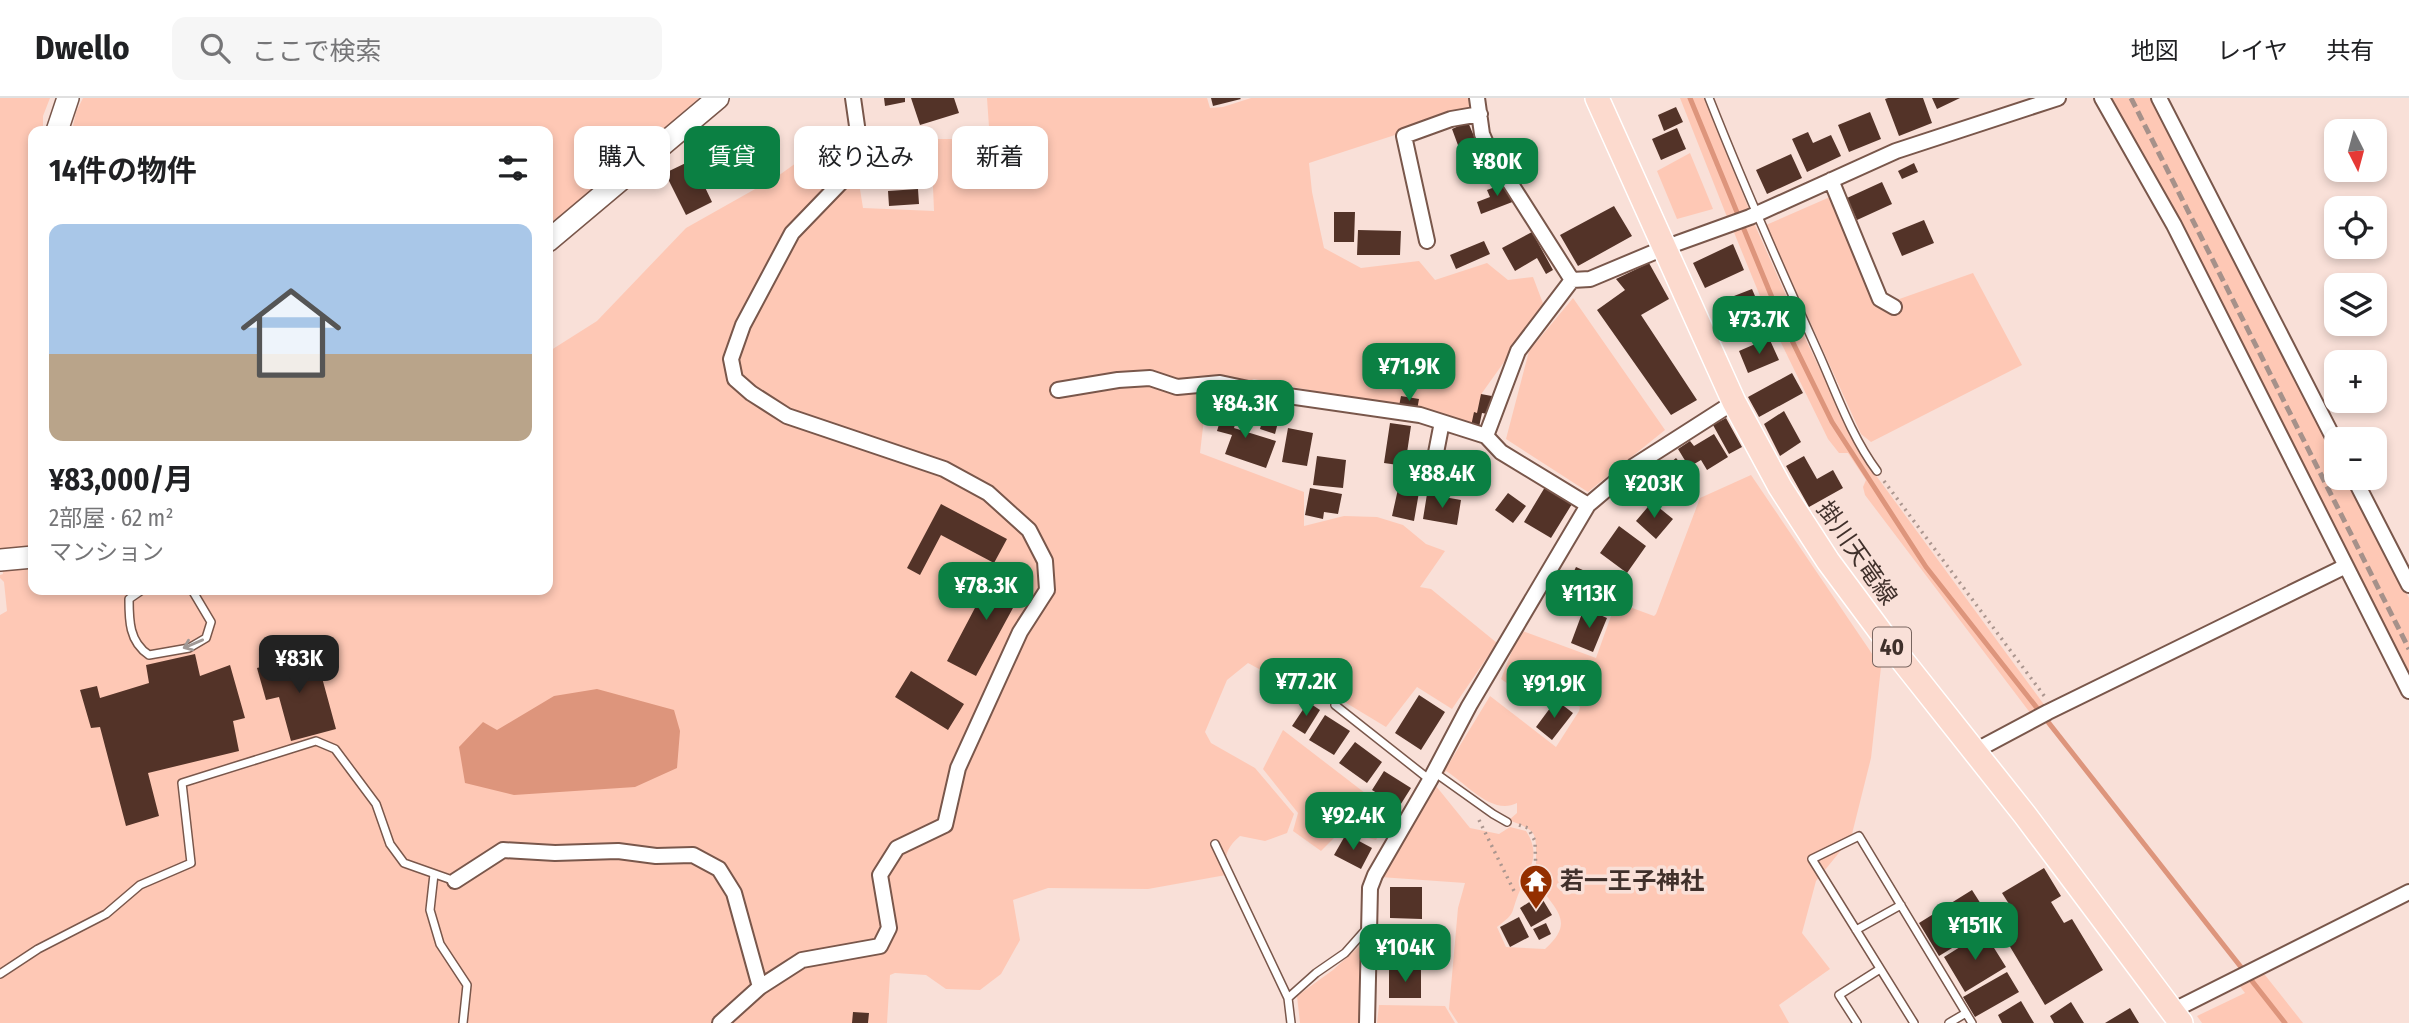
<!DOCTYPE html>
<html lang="ja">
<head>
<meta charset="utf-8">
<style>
  :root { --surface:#fff; --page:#f6f6f6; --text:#202124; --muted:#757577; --line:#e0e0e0; --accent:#0b8043 }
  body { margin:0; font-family:"Fira Sans Condensed","Noto Sans JP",sans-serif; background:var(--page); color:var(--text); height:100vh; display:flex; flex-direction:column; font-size:26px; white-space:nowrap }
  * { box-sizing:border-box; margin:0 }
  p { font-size:23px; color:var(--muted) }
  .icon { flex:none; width:38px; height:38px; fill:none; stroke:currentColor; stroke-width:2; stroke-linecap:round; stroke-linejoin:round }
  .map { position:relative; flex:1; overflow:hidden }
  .side { position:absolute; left:28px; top:28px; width:525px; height:469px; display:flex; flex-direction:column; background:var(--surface); border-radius:14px; box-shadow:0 4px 10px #0003 }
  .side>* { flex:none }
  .banner { position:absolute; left:574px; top:28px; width:665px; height:63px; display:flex; gap:14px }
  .needle { width:46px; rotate:174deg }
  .fabs { position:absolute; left:2324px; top:21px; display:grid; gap:14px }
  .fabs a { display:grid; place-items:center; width:63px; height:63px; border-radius:14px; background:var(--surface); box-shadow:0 4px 10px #0003; font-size:35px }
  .price { position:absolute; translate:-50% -60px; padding:0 16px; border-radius:14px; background:var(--accent); color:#fff; font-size:23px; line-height:46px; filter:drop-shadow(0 2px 4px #0008) }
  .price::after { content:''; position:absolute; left:50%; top:42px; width:21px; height:16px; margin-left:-10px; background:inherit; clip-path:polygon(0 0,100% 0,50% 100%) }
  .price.active { background:#222; color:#fff }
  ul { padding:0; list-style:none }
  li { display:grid; align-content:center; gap:14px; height:371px; padding:0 21px }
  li+li { border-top:2px solid var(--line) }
  li span { display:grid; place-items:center; height:217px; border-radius:14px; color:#555 }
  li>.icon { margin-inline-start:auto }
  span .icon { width:126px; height:126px; fill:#fffc; stroke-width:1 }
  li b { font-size:30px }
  h2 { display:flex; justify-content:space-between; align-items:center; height:84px; padding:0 21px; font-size:30px }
  .pill { padding:0 24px; border-radius:14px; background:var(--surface); box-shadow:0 4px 10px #0003; font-size:24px; line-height:63px }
  .pill.active { background:var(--accent); color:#fff }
  header { display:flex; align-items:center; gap:42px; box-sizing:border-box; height:98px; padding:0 35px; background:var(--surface); border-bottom:2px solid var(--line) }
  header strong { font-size:33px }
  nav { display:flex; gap:38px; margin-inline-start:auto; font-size:24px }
  .search { width:490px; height:63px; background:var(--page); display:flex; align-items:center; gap:18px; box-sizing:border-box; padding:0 24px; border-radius:14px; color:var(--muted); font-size:26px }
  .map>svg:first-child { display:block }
</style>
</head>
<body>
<header>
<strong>Dwello</strong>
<div class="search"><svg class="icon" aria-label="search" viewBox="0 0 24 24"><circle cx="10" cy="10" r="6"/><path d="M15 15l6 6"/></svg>ここで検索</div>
<nav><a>地図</a><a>レイヤ</a><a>共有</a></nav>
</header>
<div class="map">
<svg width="2409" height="925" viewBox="0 0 2409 925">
  <rect width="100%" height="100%" fill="#f9e0d8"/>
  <path fill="#fec8b5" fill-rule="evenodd" d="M0,0h50l-7,18v15h-10v459h515v-238l49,-31 89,-93 92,-52 54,-39 18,-10 13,81 71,3 -3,-72h37l21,-12 -2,-29h220l3,10 13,-1 28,-9h222l1,7 -79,30 -86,28 3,29 12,56 37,20 58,-7 16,19 52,-17 21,17 25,-3 11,29 -62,87 -3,37 -60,-18 -165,-33 -48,22 -6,52 104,39v34l40,-10 33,1 26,8 23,19 19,7 -25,36 11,2 66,54 -45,66 -35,-22 -31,40 -48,-29 -4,-15 -38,6 -48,-26 -21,17 -22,52 6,11 44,25 39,46 -7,19 -22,8 -25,-5c-14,12 -16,21 -14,39l-78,14 -100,-1 -35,12 7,40 -19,34 -21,16 -34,-1 -20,-14 -31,-2 -5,2 -3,48h-887v-408l7,-4 -3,-29 -4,-4v-3l3,-1 -3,-22z
    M83,0h616l-99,87 -52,40v-94h-476l4,-19z
    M1680,0h24l47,116 -22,8z
    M2107,0h48l181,357v23h12l61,120v87z
    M1690,55l23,56 -36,10 -20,-48z
    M1830,99l58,106 85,-30 49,92 -151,77 -10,-8 -95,-209z
    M1754,125l52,117 55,115 184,251 -14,8 -166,-219 -2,-8 3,-7 -18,-27h-9l-11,-14 -59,-121 -36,-88z
    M1573,200l92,132 -77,62 -82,-53 23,-88z
    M1751,377l130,192 -10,91 -20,80 -35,43 -14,52 28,36 -51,36 10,18h-331l-9,-14 9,-101 7,-25 -85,-6 110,-181 66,51 23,-36 1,-4 -33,-18 -11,15 -35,-25 19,-49 76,28 20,-56 38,14 2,-2 44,-116zM1446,673c20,12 46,45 71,32v10l-8,7c30,12 27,12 27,44 0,5 -1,11 1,16 13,28 42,39 8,69l-39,-2 -9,-20c19,-15 13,-11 21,-32 9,-24 25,-38 8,-64l-16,-4 -11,7 -29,-6 -34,-42z
    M1283,632l108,83 -15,27 -35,-9 -20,20 -28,-20 5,-18 -35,-44z
    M1366,842l-6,83h-60l-3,-27 36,-26z
    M2260,875l5,2 38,48h-101l-5,-7 48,-23 -6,-8z
    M1379,907l66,1 10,17h-78z"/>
  <path fill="#dd957c" d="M597,591l77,21 6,21 -3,37 -42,19 -121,8 -49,-12 -6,-36 24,-25 14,8 57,-34z"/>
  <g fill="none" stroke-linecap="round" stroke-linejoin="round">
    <path stroke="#dd957c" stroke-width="5" d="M1690,0l88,214 54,110 94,145 359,456"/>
  </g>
  <path fill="#533328" d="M884,0h21v4l-20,4z
    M911,0h43l5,15 -39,12z
    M1211,0h29l1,1 -28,7z
    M1888,0h35l9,25 -33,13 -14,-37z
    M1932,0h28l-23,11z
    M1676,9l7,15 -19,9 -6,-16z
    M1870,14l11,27 -32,13 -11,-27z
    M1468,24l8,19 -17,7 -7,-19z
    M1677,30l9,21 -25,11 -9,-21z
    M1808,34l5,11 18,-8 10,21 -34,16 -15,-33z
    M915,51l1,16 -29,2 -2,-15z
    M747,52l10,19 -36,20 -10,-19z
    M1791,56l11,24 -35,16 -11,-24z
    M692,62l20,42 -26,13 -21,-42z
    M1914,65l4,9 -16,7 -4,-8z
    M917,73l1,16 -30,2 -2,-16z
    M1508,84l7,19 -34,13 -4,-12 13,-5 -3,-7z
    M1882,84l10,22 -35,16 -10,-22z
    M918,91l1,15 -30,2 -1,-15z
    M1614,108l18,30 -54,30 -18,-31z
    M1334,114h21l-1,30h-20z
    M1924,122l10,23 -32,13 -10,-23z
    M1358,132l43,1 -1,24h-43z
    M1532,134l21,38 -7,4 -9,-16 -22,13 -13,-23z
    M1484,143l6,13 -34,15 -6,-14z
    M1733,146l11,26 -39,18 -12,-25z
    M1649,165l20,36 -28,16 56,85 -26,15 -74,-105 28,-20 -9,-11z
    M1752,191l12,28 -36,15 -12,-29z
    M1769,240l10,22 -31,13 -9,-22z
    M1792,275l11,20 -44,24 -11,-20z
    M1481,296l16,3 -4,18 -11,-2 -3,14 -8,-1 3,-14 3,1z
    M1401,298l18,3 -2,11 -18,-4z
    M1267,304l15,5 -7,27 -15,-5z
    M1225,306l15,4 -6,20 42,13 -10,27 -41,-14 7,-19 -15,-4z
    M1784,313l17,31 -21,14 -16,-32z
    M1726,320l16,29 -13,7 -16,-29z
    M1390,325l21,3 -6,40 -21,-3z
    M1288,330l25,5 -6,33 -25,-4z
    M1714,336l14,23 -21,13 -6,-10 -12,7 -11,-18 12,-8 4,5z
    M1317,358l29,4 -3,28 -30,-3z
    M1804,358l13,23 16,-9 10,18 -34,19 -23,-41z
    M1676,360l15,18 -28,22 -15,-17z
    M1402,373l20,4 -8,46 -22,-5z
    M1545,389l27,17 -21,34 -27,-16z
    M1310,390l32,6 -4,20 -14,-2 -1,7 -18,-4z
    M1508,395l18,13 -13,17 -18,-13z
    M1427,396l34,6 -4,25 -34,-6z
    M1652,404l21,17 -17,20 -20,-18z
    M941,406l66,35 -13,24 -53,-28 -21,40 -13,-7z
    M1619,428l27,20 -19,27 -27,-20z
    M1576,469l27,12 -14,28 -26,-13z
    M996,470l30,16 -50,92 -29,-15z
    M1584,510l23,10 -14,34 -22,-9z
    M315,554l21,77 -45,12 -12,-44 -13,3 -9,-32z
    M195,556l5,22 30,-11 15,53 -12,3 6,30 -91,22 11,43 -33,10 -26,-99 -9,1 -11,-38 17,-4 3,12 49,-15 -3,-18z
    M911,573l53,33 -16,26 -53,-33z
    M1419,597l26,17 -24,38 -26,-17z
    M1556,602l17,13 -21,27 -16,-13z
    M1308,604l12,8 -15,24 -13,-8z
    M1325,617l25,16 -16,24 -25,-15z
    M1355,644l27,20 -15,21 -28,-20z
    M1384,673l27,17 -12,19 -27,-17z
    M1346,736l26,14 -11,21 -27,-14z
    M2044,770l17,28 -10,6 13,21 8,-4 31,51 -58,35 -36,-60 7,-4 -13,-22 11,-7 -12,-19z
    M1390,789h32v32l-32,-1z
    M1972,792l21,33 -54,33 -20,-33z
    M1540,797l12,20 -21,12 -11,-19z
    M1519,819l10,20 -19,10 -10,-20z
    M1546,825l5,11 -12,6 -6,-11z
    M1984,834l22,35 -41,25 -21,-35z
    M1389,871l32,1v28h-32z
    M2007,874l12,20 -44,25 -12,-20z
    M2021,903l13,22h-32l-4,-8z
    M2071,904l13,21h-30l-4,-7z
    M2130,910l9,15h-34z
    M853,914l16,1 -1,10h-16z"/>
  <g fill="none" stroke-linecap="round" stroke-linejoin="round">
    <defs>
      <path id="lane" d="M1709,0c34,86 71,170 109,254 18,40 33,84 59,119
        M142,492l-13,9c0,21 0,43 20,56l40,-7 17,-10 5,-16 -19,-32
        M1335,607l95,75
        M1434,674l59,42 14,8
        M1215,746l73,154 3,25
        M434,776l-4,36 10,34 27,41 -4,38
        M1856,832l45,-25
        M0,876l38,-25 68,-35 34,-29 51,-22 -9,-80 134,-42 19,8 41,55 14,40 14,19 51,18
        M1288,900l28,-25 29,-20 23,-26
        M1857,925l-18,-28 41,-26
        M1914,925l-102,-164 47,-23 113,187
        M1949,925l17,-10"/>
      <path id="street" d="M1477,0l5,36 6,14 84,132
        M2102,0l72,127 235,466
        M2159,0l177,345
        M1831,82l49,119 14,8
        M1427,143l-23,-105 47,-17 29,-5
        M1058,292l60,-10 32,-2 27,9 43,-4 47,10 153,22 66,21
        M1434,365l8,-41
        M2354,380l55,107
        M1588,407l-87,-53 -15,-16 32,-85 54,-71 18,-1 74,-31 86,-31 146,-66 162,-53
        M1973,654l75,-40 298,-146
        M455,783l48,-31 52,3 63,-2 38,5 37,-1 26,14 15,24 26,94
        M2172,913l237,-119
        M720,925l40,-36 42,-27 78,-14 9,-18 -9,-53 17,-27 48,-23 13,-57 62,-136 27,-42 -2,-29 -16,-31 -41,-37 -44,-24 -157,-53 -36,-23 -16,-14 -4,-20 12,-34 49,-92 56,-58 11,-35 -6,-42
        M1367,925l3,-135 5,-13 55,-95 39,-74 119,-201 46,-39 100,-64"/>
      <path id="secondary" d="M57,33l11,-33
        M548,143l170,-143
        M0,462l33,-3"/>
      <path id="primary" d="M1597,0l137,304 46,85 48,74 63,85 134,169 156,208"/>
    </defs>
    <use href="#lane" stroke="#79574b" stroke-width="10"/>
    <use href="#street" stroke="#79574b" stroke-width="18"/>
    <use href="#secondary" stroke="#79574b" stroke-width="24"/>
    <use href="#primary" stroke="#fff" stroke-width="26"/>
    <path stroke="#ab968f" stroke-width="3.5" stroke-dasharray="2 5" stroke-linecap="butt" d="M1884,383l161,216
      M1479,722l35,71
      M1519,727l9,3 7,13 1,37"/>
    <use href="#lane" stroke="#fff" stroke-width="7"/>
    <use href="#street" stroke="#fff" stroke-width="14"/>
    <use href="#secondary" stroke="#fff" stroke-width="21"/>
    <use href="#primary" stroke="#fcdace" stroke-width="23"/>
    <path stroke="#a6918a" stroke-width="5" stroke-dasharray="10 5" stroke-linecap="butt" d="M2131,0l278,551"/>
  </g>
  <defs><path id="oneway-shaft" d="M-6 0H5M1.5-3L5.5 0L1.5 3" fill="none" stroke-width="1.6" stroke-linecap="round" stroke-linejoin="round" transform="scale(1.75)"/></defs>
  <use stroke="#a09895" href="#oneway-shaft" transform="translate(193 546) rotate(157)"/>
  <defs>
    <symbol id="temple-pin" viewBox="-11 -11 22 30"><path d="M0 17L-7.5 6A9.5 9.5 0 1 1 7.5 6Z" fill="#942f00" stroke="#f9e0d8"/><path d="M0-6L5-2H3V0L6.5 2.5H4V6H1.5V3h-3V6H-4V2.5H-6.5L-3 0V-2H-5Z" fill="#fff"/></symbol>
  </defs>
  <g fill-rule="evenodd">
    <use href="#temple-pin" x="1517" y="764" width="38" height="52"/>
  </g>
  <g text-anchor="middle" stroke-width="7" stroke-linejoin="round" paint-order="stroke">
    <rect fill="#f9e0d8" stroke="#78655f" stroke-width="2" x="1873" y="529.5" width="38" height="39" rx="5"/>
    <g font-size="23" font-weight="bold" fill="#40302b">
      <text x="1892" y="557">40</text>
    </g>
    <g font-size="24" fill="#40302b" stroke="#f9e0d8">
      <text transform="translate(1857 455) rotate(55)" y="8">掛川天竜線</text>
    </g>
    <g font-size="24" font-weight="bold" fill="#40302b" stroke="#f9e0d8" text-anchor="start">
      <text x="1560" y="791">若一王子神社</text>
    </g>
  </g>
</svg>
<div class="fabs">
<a><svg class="needle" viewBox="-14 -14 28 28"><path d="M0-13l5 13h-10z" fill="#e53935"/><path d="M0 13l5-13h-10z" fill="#757577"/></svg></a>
<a><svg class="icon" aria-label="locate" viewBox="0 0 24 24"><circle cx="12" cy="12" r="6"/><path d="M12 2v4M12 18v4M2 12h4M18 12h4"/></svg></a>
<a><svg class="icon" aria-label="layers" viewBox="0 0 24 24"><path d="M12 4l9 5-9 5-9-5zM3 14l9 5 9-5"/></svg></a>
<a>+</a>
<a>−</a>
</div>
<b class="price" style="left:1497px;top:100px">¥80K</b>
<b class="price" style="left:1759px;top:258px">¥73.7K</b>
<b class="price" style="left:1409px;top:305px">¥71.9K</b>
<b class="price" style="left:1245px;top:342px">¥84.3K</b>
<b class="price" style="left:1442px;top:412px">¥88.4K</b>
<b class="price" style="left:1654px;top:422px">¥203K</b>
<b class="price" style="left:986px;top:524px">¥78.3K</b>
<b class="price" style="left:1589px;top:532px">¥113K</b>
<b class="price active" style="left:299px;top:597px">¥83K</b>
<b class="price" style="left:1306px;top:620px">¥77.2K</b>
<b class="price" style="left:1554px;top:622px">¥91.9K</b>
<b class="price" style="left:1353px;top:754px">¥92.4K</b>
<b class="price" style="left:1975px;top:864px">¥151K</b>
<b class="price" style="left:1405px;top:886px">¥104K</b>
<div class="banner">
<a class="pill">購入</a>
<a class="pill active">賃貸</a>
<a class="pill">絞り込み</a>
<a class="pill">新着</a>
</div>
<section class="side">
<h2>14件の物件<svg class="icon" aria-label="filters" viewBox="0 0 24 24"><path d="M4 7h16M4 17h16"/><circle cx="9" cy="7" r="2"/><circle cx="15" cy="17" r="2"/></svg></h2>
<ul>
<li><span style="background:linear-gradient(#a9c7e8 60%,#b9a48a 0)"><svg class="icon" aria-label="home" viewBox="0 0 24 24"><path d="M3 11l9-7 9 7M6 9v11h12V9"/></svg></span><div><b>¥83,000/月</b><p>2部屋 · 62 m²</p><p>マンション</p></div></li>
</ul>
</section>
</div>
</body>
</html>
